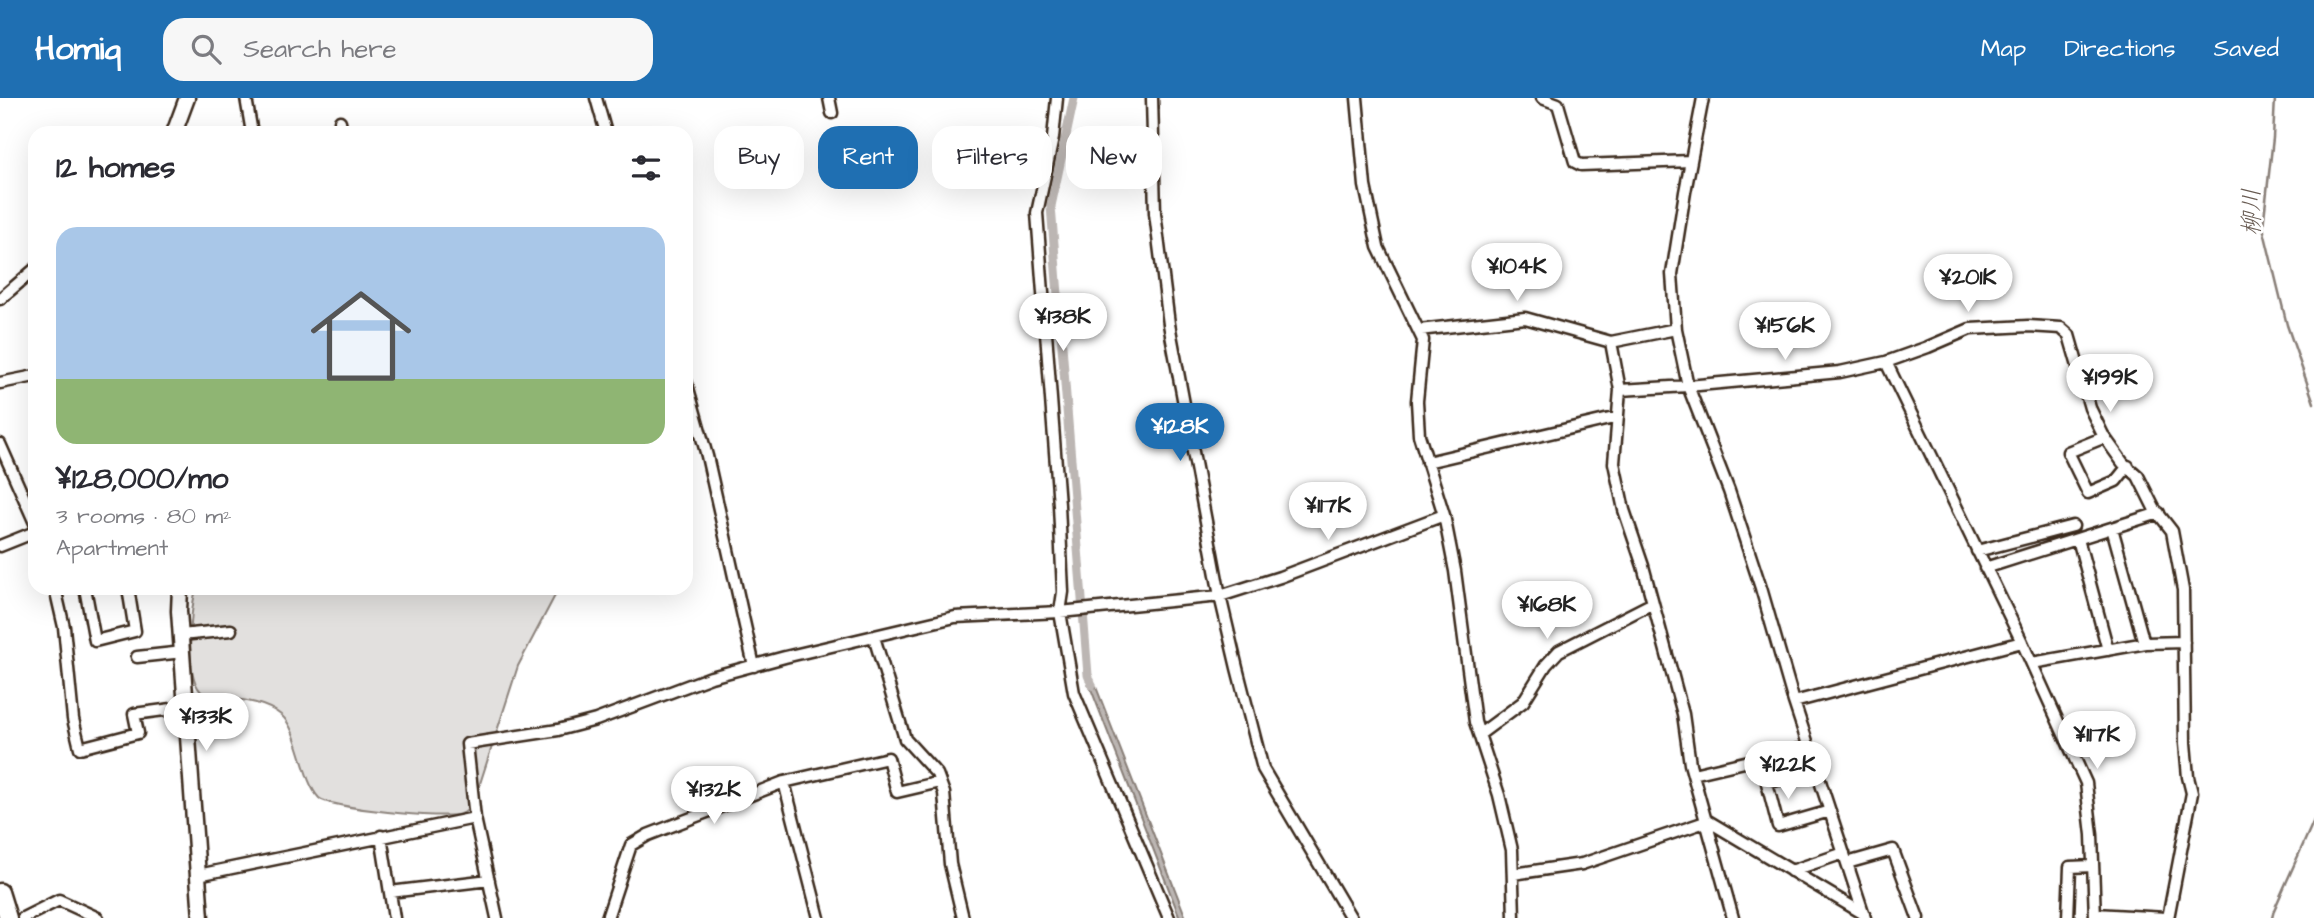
<!DOCTYPE html>
<html lang="en">
<head>
<meta charset="utf-8">
<style>
  :root { --surface:#fff; --page:#f7f7f7; --text:#2b2b33; --muted:#7c7c81; --accent:#1f6fb2 }
  body { margin:0; font-family:"Architects Daughter","Klee One",sans-serif; background:var(--page); color:var(--text); height:100vh; display:flex; flex-direction:column; font-size:26px; white-space:nowrap }
  * { box-sizing:border-box; margin:0 }
  p { font-size:23px; color:var(--muted) }
  .icon { flex:none; width:38px; height:38px; fill:none; stroke:currentColor; stroke-width:2; stroke-linecap:round; stroke-linejoin:round }
  .map { position:relative; flex:1; overflow:hidden }
  .details { position:absolute; left:28px; top:28px; width:665px; height:469px; display:flex; flex-direction:column; background:var(--surface); border-radius:21px; box-shadow:0 7px 28px #0002 }
  .details>* { flex:none }
  .top-card { position:absolute; left:714px; top:28px; width:665px; height:63px; display:flex; gap:14px }
  .price { position:absolute; translate:-50% -60px; padding:0 16px; border-radius:24px; background:#fff; color:#222; font-size:23px; line-height:46px; filter:drop-shadow(0 2px 4px #0008) }
  .price::after { content:''; position:absolute; left:50%; top:42px; width:21px; height:16px; margin-left:-10px; background:inherit; clip-path:polygon(0 0,100% 0,50% 100%) }
  .price.current { background:var(--accent); color:#fff }
  ul { padding:0; list-style:none }
  li { display:grid; align-content:center; gap:14px; height:371px; padding:0 28px }
  li span { display:grid; place-items:center; height:217px; border-radius:21px; color:#555 }
  li>.icon { margin-inline-start:auto }
  span .icon { width:126px; height:126px; fill:#fffc; stroke-width:1 }
  li b { font-size:30px }
  h2 { display:flex; justify-content:space-between; align-items:center; height:84px; padding:0 28px; font-size:30px }
  .pill { padding:0 24px; border-radius:21px; background:var(--surface); box-shadow:0 7px 28px #0002; font-size:24px; line-height:63px }
  .pill.current { background:var(--accent); color:#fff }
  header { display:flex; align-items:center; gap:42px; box-sizing:border-box; height:98px; padding:0 35px; background:var(--accent); color:#fff }
  header strong { font-size:33px }
  nav { display:flex; gap:38px; margin-inline-start:auto; font-size:24px }
  .search { width:490px; height:63px; background:var(--page); display:flex; align-items:center; gap:18px; box-sizing:border-box; padding:0 24px; border-radius:21px; color:var(--muted); font-size:26px }
  .map>svg:first-child { display:block }
</style>
</head>
<body>
<header>
<strong>Homiq</strong>
<div class="search"><svg class="icon" aria-label="search" viewBox="0 0 24 24"><circle cx="10" cy="10" r="6"/><path d="M15 15l6 6"/></svg>Search here</div>
<nav><a>Map</a><a>Directions</a><a>Saved</a></nav>
</header>
<div class="map">
<svg width="2314" height="820" viewBox="0 0 2314 820">
  <rect width="100%" height="100%" fill="#fff"/>
  <filter id="ink" filterUnits="userSpaceOnUse"><feTurbulence type="fractalNoise" baseFrequency=".0143" numOctaves="2"/><feDisplacementMap in="SourceGraphic" scale="14" xChannelSelector="R" yChannelSelector="G"/><feConvolveMatrix kernelMatrix="1 2 1 2 8 2 1 2 1" color-interpolation-filters="sRGB"/></filter>
  <g filter="url(#ink)">
    <path fill="#e2e0de" stroke="#8e857e" stroke-width="2" d="M196,490h363l-41,78 -43,133c-4,6 -7,13 -14,15 -16,6 -132,-6 -142,-16 -18,-20 -19,-67 -38,-83 -19,-16 -53,-16 -77,-21 -21,-13 -13,-84 -8,-106z"/>
    <path fill="#bcb6b3" stroke="#887e77" stroke-width="2" d="M1091,576l95,244h-6l-94,-242z"/>
    <g fill="none" stroke-linecap="round" stroke-linejoin="round">
      <path stroke="#887e77" stroke-width="2.5" d="M2275,0l-2,40 -10,89 24,98 27,78
        M2272,820l2,-8 40,-90"/>
      <path stroke="#bcb6b3" stroke-width="9" d="M1074,0l-23,108 37,469 4,10"/>
      <defs>
        <path id="street" d="M246,0l6,35
          M596,0l10,35
          M829,0l3,15
          M1057,0l-4,40 -16,75 22,292 4,87 -3,20 14,81 95,225
          M1152,0l3,115 14,111 51,272 17,72 26,101 88,149
          M1357,0l8,88 13,61 45,93 -6,61 2,34 25,80 11,56 20,151 24,73 13,55 2,68
          M1542,0l16,6 17,58 6,3 110,-4
          M1703,0l-18,94 -13,82 4,55 12,57 41,105 32,97 33,114 71,216
          M340,23l2,12
          M0,201l35,-30
          M1419,232l106,-12 86,24 65,-13
          M1611,244l9,48 -6,73 10,47 19,56 40,148 7,50 43,154
          M1886,264l136,280 64,141 6,52 3,83
          M686,283l21,75 47,210
          M0,285l35,-7
          M1620,292l68,-4 152,-14 46,-10 42,-15 42,-18 58,-3 33,2 8,7 21,73 13,27 20,28 15,13 16,32 18,23 11,59 2,153 3,34 4,16 -24,125
          M2105,339l-37,15 20,41 28,-12 12,-15
          M0,346l35,79
          M1427,364l191,-45
          M2112,430l32,115
          M2078,441l30,111
          M0,448l35,-14
          M1977,453l96,-25
          M1985,470l174,-55
          M55,490l9,39 9,92 7,29 58,-15 -4,-19 53,-7
          M85,490l10,53 40,-10 -7,-43
          M181,537l50,-5
          M874,539l31,102 32,35 7,19 6,71 13,54
          M137,559l46,-5
          M2032,565l114,-20 38,-1
          M1794,604l228,-60
          M1480,636l43,-32 23,-37 13,-14 94,-48
          M1816,671l-49,14 11,43 52,-15
          M1693,676l116,-27
          M784,684l35,136
          M381,738l13,82
          M1847,765l46,-13 25,68
          M1791,773l53,-18
          M1513,776l69,-10 126,-43 156,93
          M198,777l277,-57
          M390,794l99,-12
          M2095,816l71,4
          M23,820l36,-18 39,18
          M497,820l-22,-100 -8,-74 91,-14 38,-10 115,-43 74,-20 170,-40 105,-5 160,-16 60,-19 164,-62
          M607,820l24,-73 17,-10 136,-53 104,-24 9,34 43,-10
          M2068,820l2,-51 23,-1"/>
        <path id="secondary" d="M174,35l13,-35
          M180,490l-1,23 22,307"/>
        <path id="primary" d="M0,794l8,26"/>
      </defs>
      <use href="#street" stroke="#3b2a1e" stroke-width="15"/>
      <use href="#secondary" stroke="#3b2a1e" stroke-width="19"/>
      <use href="#primary" stroke="#3b2a1e" stroke-width="21"/>
      <use href="#street" stroke="#fff" stroke-width="10"/>
      <use href="#secondary" stroke="#fff" stroke-width="14"/>
      <use href="#primary" stroke="#fff" stroke-width="16"/>
    </g>
  </g>
  <g text-anchor="middle" stroke-width="5" stroke-linejoin="round" paint-order="stroke">
    <g font-size="24" font-style="italic" fill="#685b52" stroke="#fff">
      <text transform="translate(2251 114) rotate(-90)" y="8">柳川</text>
    </g>
  </g>
</svg>
<b class="price" style="left:1517px;top:205px">¥104K</b>
<b class="price" style="left:1968px;top:216px">¥201K</b>
<b class="price" style="left:1063px;top:255px">¥138K</b>
<b class="price" style="left:1785px;top:264px">¥156K</b>
<b class="price" style="left:2110px;top:316px">¥199K</b>
<b class="price current" style="left:1180px;top:365px">¥128K</b>
<b class="price" style="left:1328px;top:444px">¥117K</b>
<b class="price" style="left:1547px;top:543px">¥168K</b>
<b class="price" style="left:206px;top:655px">¥133K</b>
<b class="price" style="left:2097px;top:673px">¥117K</b>
<b class="price" style="left:1788px;top:703px">¥122K</b>
<b class="price" style="left:714px;top:728px">¥132K</b>
<div class="top-card">
<a class="pill">Buy</a>
<a class="pill current">Rent</a>
<a class="pill">Filters</a>
<a class="pill">New</a>
</div>
<section class="details">
<h2>12 homes<svg class="icon" aria-label="filters" viewBox="0 0 24 24"><path d="M4 7h16M4 17h16"/><circle cx="9" cy="7" r="2"/><circle cx="15" cy="17" r="2"/></svg></h2>
<ul>
<li><span style="background:linear-gradient(#a9c7e8 70%,#8fb573 0)"><svg class="icon" aria-label="home" viewBox="0 0 24 24"><path d="M3 11l9-7 9 7M6 9v11h12V9"/></svg></span><div><b>¥128,000/mo</b><p>3 rooms · 80 m²</p><p>Apartment</p></div></li>
</ul>
</section>
</div>
</body>
</html>
